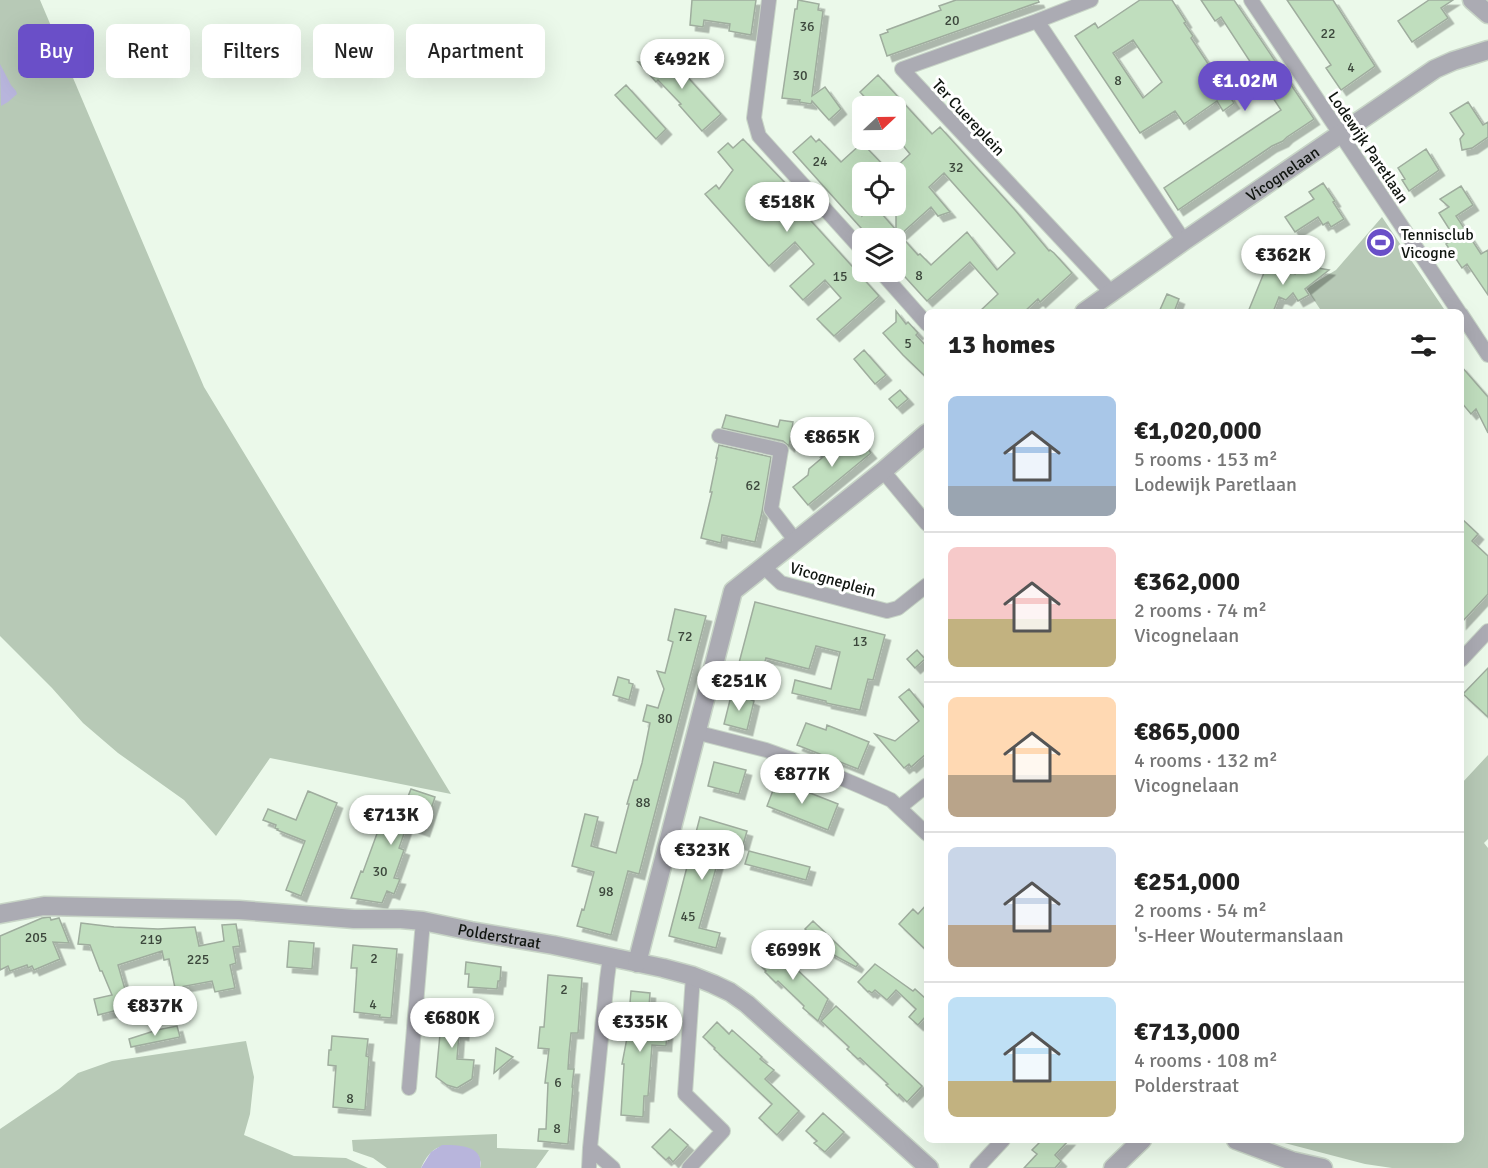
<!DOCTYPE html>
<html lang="en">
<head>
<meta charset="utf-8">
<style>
  :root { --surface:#fff; --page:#f6f6f6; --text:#222; --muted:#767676; --line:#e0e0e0; --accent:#6a4fc8 }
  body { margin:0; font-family:Signika,sans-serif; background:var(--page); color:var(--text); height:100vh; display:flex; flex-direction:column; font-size:22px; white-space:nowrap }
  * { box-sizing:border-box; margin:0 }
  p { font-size:20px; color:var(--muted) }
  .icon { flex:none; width:33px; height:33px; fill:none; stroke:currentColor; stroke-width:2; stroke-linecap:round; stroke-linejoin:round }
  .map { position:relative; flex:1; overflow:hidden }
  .side { position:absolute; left:924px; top:309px; width:540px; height:834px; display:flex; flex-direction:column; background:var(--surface); border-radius:9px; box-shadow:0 6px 24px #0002 }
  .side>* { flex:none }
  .top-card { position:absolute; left:18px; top:24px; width:570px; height:54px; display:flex; gap:12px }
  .needle { width:39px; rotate:68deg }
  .tools { position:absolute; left:852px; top:96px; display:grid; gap:12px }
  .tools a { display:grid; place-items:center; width:54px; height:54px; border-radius:9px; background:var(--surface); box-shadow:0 6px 24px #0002; font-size:30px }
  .price { position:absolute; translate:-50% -51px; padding:0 14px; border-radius:21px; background:#fff; color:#222; font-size:20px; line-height:39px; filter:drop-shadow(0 2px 3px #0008) }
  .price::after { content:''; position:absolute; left:50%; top:36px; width:18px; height:14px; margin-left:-9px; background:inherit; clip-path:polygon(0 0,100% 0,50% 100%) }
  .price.current { background:var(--accent); color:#fff }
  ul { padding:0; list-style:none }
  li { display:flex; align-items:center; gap:18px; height:150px; padding:0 24px }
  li+li { border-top:2px solid var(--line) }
  li span { display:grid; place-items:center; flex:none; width:168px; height:120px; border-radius:9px; color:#555 }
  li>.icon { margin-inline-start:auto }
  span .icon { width:72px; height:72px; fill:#fffc; stroke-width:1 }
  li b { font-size:26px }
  h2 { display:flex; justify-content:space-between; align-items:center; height:72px; padding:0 24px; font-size:26px }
  .tag { padding:0 21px; border-radius:9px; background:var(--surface); box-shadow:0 6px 24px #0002; font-size:21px; line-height:54px }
  .tag.current { background:var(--accent); color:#fff }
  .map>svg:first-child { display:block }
</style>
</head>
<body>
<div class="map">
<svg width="1488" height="1168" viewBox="0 0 1488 1168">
  <defs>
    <filter id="shadow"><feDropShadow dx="5.5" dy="5.5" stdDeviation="0" flood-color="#0004"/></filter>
  </defs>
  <rect width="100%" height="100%" fill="#ebf9ea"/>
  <path fill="#b7c9b6" d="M0,0h40l164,387 247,407 -181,-36 -54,78 -32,-36 -66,-47 -35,-30 -31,-35 -52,-52z
    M1382,217l62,92 2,3h-124l-16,-24 30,-18z
    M1488,755v84l-4,4 4,5v320h-96l-27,-4 -92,-24h188v-356z
    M246,1041l8,36 -4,37 -6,21 50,21 52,2 22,10h-368v-39l59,-40 19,-16 34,-12z
    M497,1134v14l52,2 -13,18h-56l1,-5 -3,-8c-26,-10 -43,-18 -57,13h-34l-14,-10 -20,-7 -1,-11z"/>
  <path fill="#b8b5dc" d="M0,64l11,21 5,6 1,3 -9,8 -7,4z
    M442,1145c16,0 43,0 38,23h-59l10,-16z"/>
  <path fill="#c0debe" stroke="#9fad9e" stroke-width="1.5" fill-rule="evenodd" filter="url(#shadow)" d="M692,0h64l-5,35 -22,-4 1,-7 -26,-4 -1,7 -13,-2z
    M798,0l21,4 -1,6 5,1 -11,85 13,-9 16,22 -12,11 -17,-19 -1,3 -12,-2 1,-2 -18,-2 13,-89h2z
    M956,0h82l1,2 -152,54 -7,-21 8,-3 -1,-2 54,-20 -2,-4z
    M1140,0h32l14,22 -2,1 9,13 -2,2 43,65 -11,8 -6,-10 -33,23 -9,-13 -35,22 -65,-97 20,-13 3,5zM1133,40l29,42 -19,16 -30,-45z
    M1201,0h33l80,119 -27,18 -4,4 -11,5 -94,64 -14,-22 117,-78 -12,-18h1l-49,-75 -6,4z
    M1287,0h46l42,66 -34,24 -15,-22 5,-3z
    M1429,0h24l-12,8 7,10 -36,24 -14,-21z
    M664,51l57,63 -19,17 -23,-26 2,-1 -23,-24 -2,2 -18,-20 13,1z
    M878,75l54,59 8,-7 75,83 34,41 1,-1 4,3 18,20 -32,29 -2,-3 -14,13h-45l19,-18 -28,-32 -43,39 -31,-34v-29h-26l-77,-86 18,-16 5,6 3,-3 22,23 21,-19 28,29h-28v44l13,-10 21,24v-63l14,-13 -14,-17v-31h-23l-13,-14zM944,173l71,80 -18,17 -30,-38 -36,33 -11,-11 -2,1 -18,-20 31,-28 7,9 12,-4 -21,-25z
    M626,85l40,44 -10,10 -41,-44z
    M1468,102l15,23 5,-3v15l-16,11 -10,2 -2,-11 4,-5 -14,-21z
    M743,139l45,47 -5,4 96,106 -45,40 -17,-17 24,-21 -16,-18 -22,20 -13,-14 24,-22 -19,-22 -26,24 -64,-72 11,-9 3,4 14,-19 -15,-18 10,-9 5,5z
    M1426,149l13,21 -30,21 -7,-11 3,-1 -7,-11z
    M1323,183l12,18 -2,1 11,17 -13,8 -3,-5 -5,3 -5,-8 -23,15 -10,-15 29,-18 -5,-7z
    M1461,186l12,19 -17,11 25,38 7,-4v45l-21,-31 -5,4 -16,-24 9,-6 -16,-25 10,-6 -9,-8z
    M1268,263l27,11 1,-10 33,6 -24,19 4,6 -11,6 -5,-8 -7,7 -7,-3 -6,15h-25z
    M1167,294l12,5 -5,13h-15z
    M896,311l10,13 2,-2 10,11 -2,2 11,12v31l-24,-23 -20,-22 13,-11z
    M864,350l22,25 -11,9 -21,-25z
    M1461,366l27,31v36l-12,-24 -5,5 -10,-12z
    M900,390l8,9 -11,9 -8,-9z
    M726,415l52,12 2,-7 13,2 -4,24 -6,-5 -61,-13z
    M846,436l5,6 7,-5 13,16 -63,52 -15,-18 15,-12 1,-6 14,-12h-2z
    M719,445l52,12 -9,55 -7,30 -33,-7 -1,8 -20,-5 11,-46h-2l7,-34h-1z
    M1461,518l17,16 -6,7 16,15v38l-27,29z
    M755,602l130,33 -12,45 -5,-1 -8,31 -34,-7v-2l-34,-8 3,-13 36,9 9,-37 -24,-6 -7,23 -43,-11 -9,30 -23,-6z
    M675,609l31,7 -67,258 -11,-3 -17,64 -34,-9 5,-17 2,1 10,-38 -22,-6 13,-52 13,3 -7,29 25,7 13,-49h-2l7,-24h3l5,-17 8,-40 -7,-2 4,-16 11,3 6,-19 -7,-18 8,2 8,-31 -5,-2z
    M917,650l8,9 -10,9 -8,-9z
    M1488,668v49l-25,-23z
    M618,677l11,3v3l4,1 -4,16 -16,-5z
    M909,689l18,22v42l-16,14 -2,-3 -5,4 -29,-34 20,7 24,-20 -20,-24z
    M732,692l22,9 -7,29 -23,-6z
    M806,723l20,7 1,-5 42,17 -11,27 -61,-24z
    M714,762l32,8 -7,24 -31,-8z
    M777,780l61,24 -10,26 -61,-24z
    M411,789l24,8 -11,34 -17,-6 -8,23 5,2 -10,28 6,1 -6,15 -7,-3 -5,12 -31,-5 10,-27 2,1 27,-74 15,6z
    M308,791l29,12 -36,93 -15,-6 19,-49 -28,-11 1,-1 -3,-1 1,-3 -13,-5 5,-11 28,11z
    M700,817l47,14 -4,14 -19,-5 -25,88 21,5 -4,15 -47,-12z
    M749,851l61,16 -4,13 -61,-16z
    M927,904v47l-28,-27 14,-15 5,5z
    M50,917l1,3 8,-2 10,25 -16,-1 7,17 -26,11 -2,-4 -4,2 -1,-3 -17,6 -2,-5 -8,4v-34l42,-18z
    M813,921l45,43 -2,3 -26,-14 -25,-24z
    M81,923l33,4 44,2 37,-2 4,19 25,-5 -2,-16 14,-1 4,22 -7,1 3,16 -6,2 5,23 -20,4 -3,-11 -37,7 -6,-29 -5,1 -2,-9 -44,14 12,42 -32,8 -4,-16 18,-4 -10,-24h-2l-10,-26 -12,-1z
    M289,941l25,2 -2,26 -25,-2z
    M353,945l44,4 -6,69 -12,-1 1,-2 -26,-3 3,-44h-6z
    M772,946l3,3 9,1 5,4 1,9 38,36 -10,22 -15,-13 1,-2 -6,-6 -20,-19 -2,2 -11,-11 1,-1 -9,-9z
    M466,962l35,5 -1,14h-2l-1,8 -29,-2 1,-13h-4z
    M875,964l38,27 2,-2 11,10 1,-1v21l-2,-2 -7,8 -9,-8 7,-8 -20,-19 -9,10 -12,-10 -3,3 -3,-2 -1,1 -10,-10z
    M548,975l34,3 -4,55h-7l-2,20 -1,16h6l-2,18h1l-5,57 -30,-3 1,-12h7l2,-46h-3l4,-34 -11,-1 2,-21h4z
    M631,991l19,2 -1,14h2l-1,10 18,2 -2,27 -14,-1 -4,51h-4l-1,21 -22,-2 3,-51h-2l5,-26z
    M836,1006l86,80 -15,16 -8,-8 -1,2 -12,-11 2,-1 -28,-26 -2,1 -11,-10 2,-2 -28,-26z
    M439,1008l26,2 -2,25 -4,-1 -2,25 17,1 -2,19 -15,9 -10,-3 -11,-8 4,-43 -3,-1z
    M717,1022l12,12 3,-4 30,27 -2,2 14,11 -9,9 34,32 -22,24 -18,-17 13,-14 -58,-55 1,-1 -12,-11z
    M177,1026l3,11 -49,10 -2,-8 28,-9z
    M332,1036l36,3 -2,17 3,1 -4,53 -32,-3 3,-41 -8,-1 1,-15h2z
    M496,1048l17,9 -19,16z
    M823,1113l21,19 -19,20 -11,-9 3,-2 -11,-10z
    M670,1129l18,16 -15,17 -4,-5 -3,3 -14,-13z
    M1042,1140h27l-14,15 6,6 -6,7h-31l13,-14 -5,-4z"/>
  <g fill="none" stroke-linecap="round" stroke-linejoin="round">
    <defs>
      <path id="minor" d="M769,0l-15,118 5,18 103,114
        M1091,0l-54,21 147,220
        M1251,0l208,312
        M1037,21l-135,48 209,223
        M881,272l46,52
        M1461,314l27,41
        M719,436l62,14 -10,59 24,31
        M883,471l44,53
        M763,566l18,17 106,28 11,-3 29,-23
        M1461,660l27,-29
        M695,732l71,18 56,20 40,17 29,13 36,34
        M900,807l27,-22
        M610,957l-3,22 -17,169 23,20
        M409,1088l14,-167
        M589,1168l1,-20
        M689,1168l34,-37 -38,-37 8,-118
        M977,1168l26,-28"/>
      <g id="tertiary">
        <path d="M1472,0l16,14"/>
        <path id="s1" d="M1084,312l100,-71 251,-172 18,-8 35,-11"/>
        <path id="s2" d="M0,914l44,-8 195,4 115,9h47l22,2 48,10 82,14 110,23 30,8 20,8 17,8 17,12 182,164"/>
        <path d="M637,963l96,-372 150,-120 44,-38"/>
        <path d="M1236,1140l56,21 31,7"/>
        <path d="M1113,1168l29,-28"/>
      </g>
    </defs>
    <use href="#minor" stroke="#c8d5c7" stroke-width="16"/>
    <use href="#tertiary" stroke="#c8d5c7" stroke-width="21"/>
    <use href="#minor" stroke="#ababb3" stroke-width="14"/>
    <use href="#tertiary" stroke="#ababb3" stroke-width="18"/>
  </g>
  <defs>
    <symbol id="stadium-disc" viewBox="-11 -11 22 22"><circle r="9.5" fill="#6a4fc8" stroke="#fff"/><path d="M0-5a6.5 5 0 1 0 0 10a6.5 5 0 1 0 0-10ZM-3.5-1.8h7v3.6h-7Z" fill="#fff"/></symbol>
  </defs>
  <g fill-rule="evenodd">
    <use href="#stadium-disc" x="1364" y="226" width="33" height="33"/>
  </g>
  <g text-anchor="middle" stroke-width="6" stroke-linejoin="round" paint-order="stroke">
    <g font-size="14" fill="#3c473c">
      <text x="952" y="25">20</text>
      <text x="807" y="31">36</text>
      <text x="1328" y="38">22</text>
      <text x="1351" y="72">4</text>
      <text x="800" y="80">30</text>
      <text x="1118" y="85">8</text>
      <text x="820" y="166">24</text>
      <text x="956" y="172">32</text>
      <text x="919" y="280">8</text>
      <text x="840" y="281">15</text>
      <text x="908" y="348">5</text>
      <text x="753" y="490">62</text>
      <text x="685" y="641">72</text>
      <text x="860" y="646">13</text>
      <text x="665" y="723">80</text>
      <text x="643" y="807">88</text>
      <text x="380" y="876">30</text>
      <text x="606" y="896">98</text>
      <text x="688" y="921">45</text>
      <text x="36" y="942">205</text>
      <text x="151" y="944">219</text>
      <text x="374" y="963">2</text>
      <text x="198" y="964">225</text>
      <text x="564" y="994">2</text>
      <text x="373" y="1009">4</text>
      <text x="558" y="1087">6</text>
      <text x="350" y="1103">8</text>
      <text x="557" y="1133">8</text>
    </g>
    <g font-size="16" fill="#101510" stroke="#fff">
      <text transform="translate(969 117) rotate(47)" y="6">Ter Cuereplein</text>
      <text transform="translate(1369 147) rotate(56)" y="6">Lodewijk Paretlaan</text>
      <text dy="6" stroke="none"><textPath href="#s1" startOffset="242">Vicognelaan</textPath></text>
      <text transform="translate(833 579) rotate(16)" y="6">Vicogneplein</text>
      <text dy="6" stroke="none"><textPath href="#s2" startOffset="502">Polderstraat</textPath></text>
    </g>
    <g font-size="16" fill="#101510" stroke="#fff" text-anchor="start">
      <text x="1401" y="240">Tennisclub<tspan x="1401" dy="18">Vicogne</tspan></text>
    </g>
  </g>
</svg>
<div class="tools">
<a><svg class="needle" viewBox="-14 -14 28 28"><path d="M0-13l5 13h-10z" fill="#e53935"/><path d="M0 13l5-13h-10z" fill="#767676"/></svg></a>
<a><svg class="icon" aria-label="locate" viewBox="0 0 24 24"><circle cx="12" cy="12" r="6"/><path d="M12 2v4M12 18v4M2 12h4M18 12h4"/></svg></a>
<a><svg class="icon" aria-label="layers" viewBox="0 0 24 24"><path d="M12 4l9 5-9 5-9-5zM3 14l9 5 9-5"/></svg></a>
</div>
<b class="price" style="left:682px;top:90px">€492K</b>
<b class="price current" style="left:1245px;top:112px">€1.02M</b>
<b class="price" style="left:787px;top:233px">€518K</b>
<b class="price" style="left:1283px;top:286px">€362K</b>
<b class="price" style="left:832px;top:468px">€865K</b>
<b class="price" style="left:739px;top:712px">€251K</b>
<b class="price" style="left:802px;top:805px">€877K</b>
<b class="price" style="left:391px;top:846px">€713K</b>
<b class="price" style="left:702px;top:881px">€323K</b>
<b class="price" style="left:793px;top:981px">€699K</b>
<b class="price" style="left:155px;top:1037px">€837K</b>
<b class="price" style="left:452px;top:1049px">€680K</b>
<b class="price" style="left:640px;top:1053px">€335K</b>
<div class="top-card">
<a class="tag current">Buy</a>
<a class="tag">Rent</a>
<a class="tag">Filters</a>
<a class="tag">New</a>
<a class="tag">Apartment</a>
</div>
<section class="side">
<h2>13 homes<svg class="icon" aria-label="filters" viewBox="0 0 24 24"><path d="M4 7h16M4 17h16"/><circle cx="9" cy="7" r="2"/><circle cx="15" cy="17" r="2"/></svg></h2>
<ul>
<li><span style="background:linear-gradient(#a9c7e8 75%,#9aa5b1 0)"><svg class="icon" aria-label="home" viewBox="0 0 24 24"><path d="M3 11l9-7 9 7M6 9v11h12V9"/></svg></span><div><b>€1,020,000</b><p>5 rooms · 153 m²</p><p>Lodewijk Paretlaan</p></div></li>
<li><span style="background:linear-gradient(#f6c9c9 60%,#c2b280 0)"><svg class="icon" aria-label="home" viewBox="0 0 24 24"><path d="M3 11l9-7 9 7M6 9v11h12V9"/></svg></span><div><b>€362,000</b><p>2 rooms · 74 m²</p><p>Vicognelaan</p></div></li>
<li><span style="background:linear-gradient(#ffd9b3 65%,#b9a48a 0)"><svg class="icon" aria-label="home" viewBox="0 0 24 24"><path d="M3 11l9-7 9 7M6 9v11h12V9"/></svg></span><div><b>€865,000</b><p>4 rooms · 132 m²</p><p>Vicognelaan</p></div></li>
<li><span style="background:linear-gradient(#c9d6e8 65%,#b9a48a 0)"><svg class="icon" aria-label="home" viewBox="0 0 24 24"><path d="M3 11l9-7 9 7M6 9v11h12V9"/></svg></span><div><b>€251,000</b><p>2 rooms · 54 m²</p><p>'s-Heer Woutermanslaan</p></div></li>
<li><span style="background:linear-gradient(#bfe0f5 70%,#c2b280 0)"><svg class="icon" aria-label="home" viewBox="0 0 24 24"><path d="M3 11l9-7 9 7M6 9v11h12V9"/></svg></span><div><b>€713,000</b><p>4 rooms · 108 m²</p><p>Polderstraat</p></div></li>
</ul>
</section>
</div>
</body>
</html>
